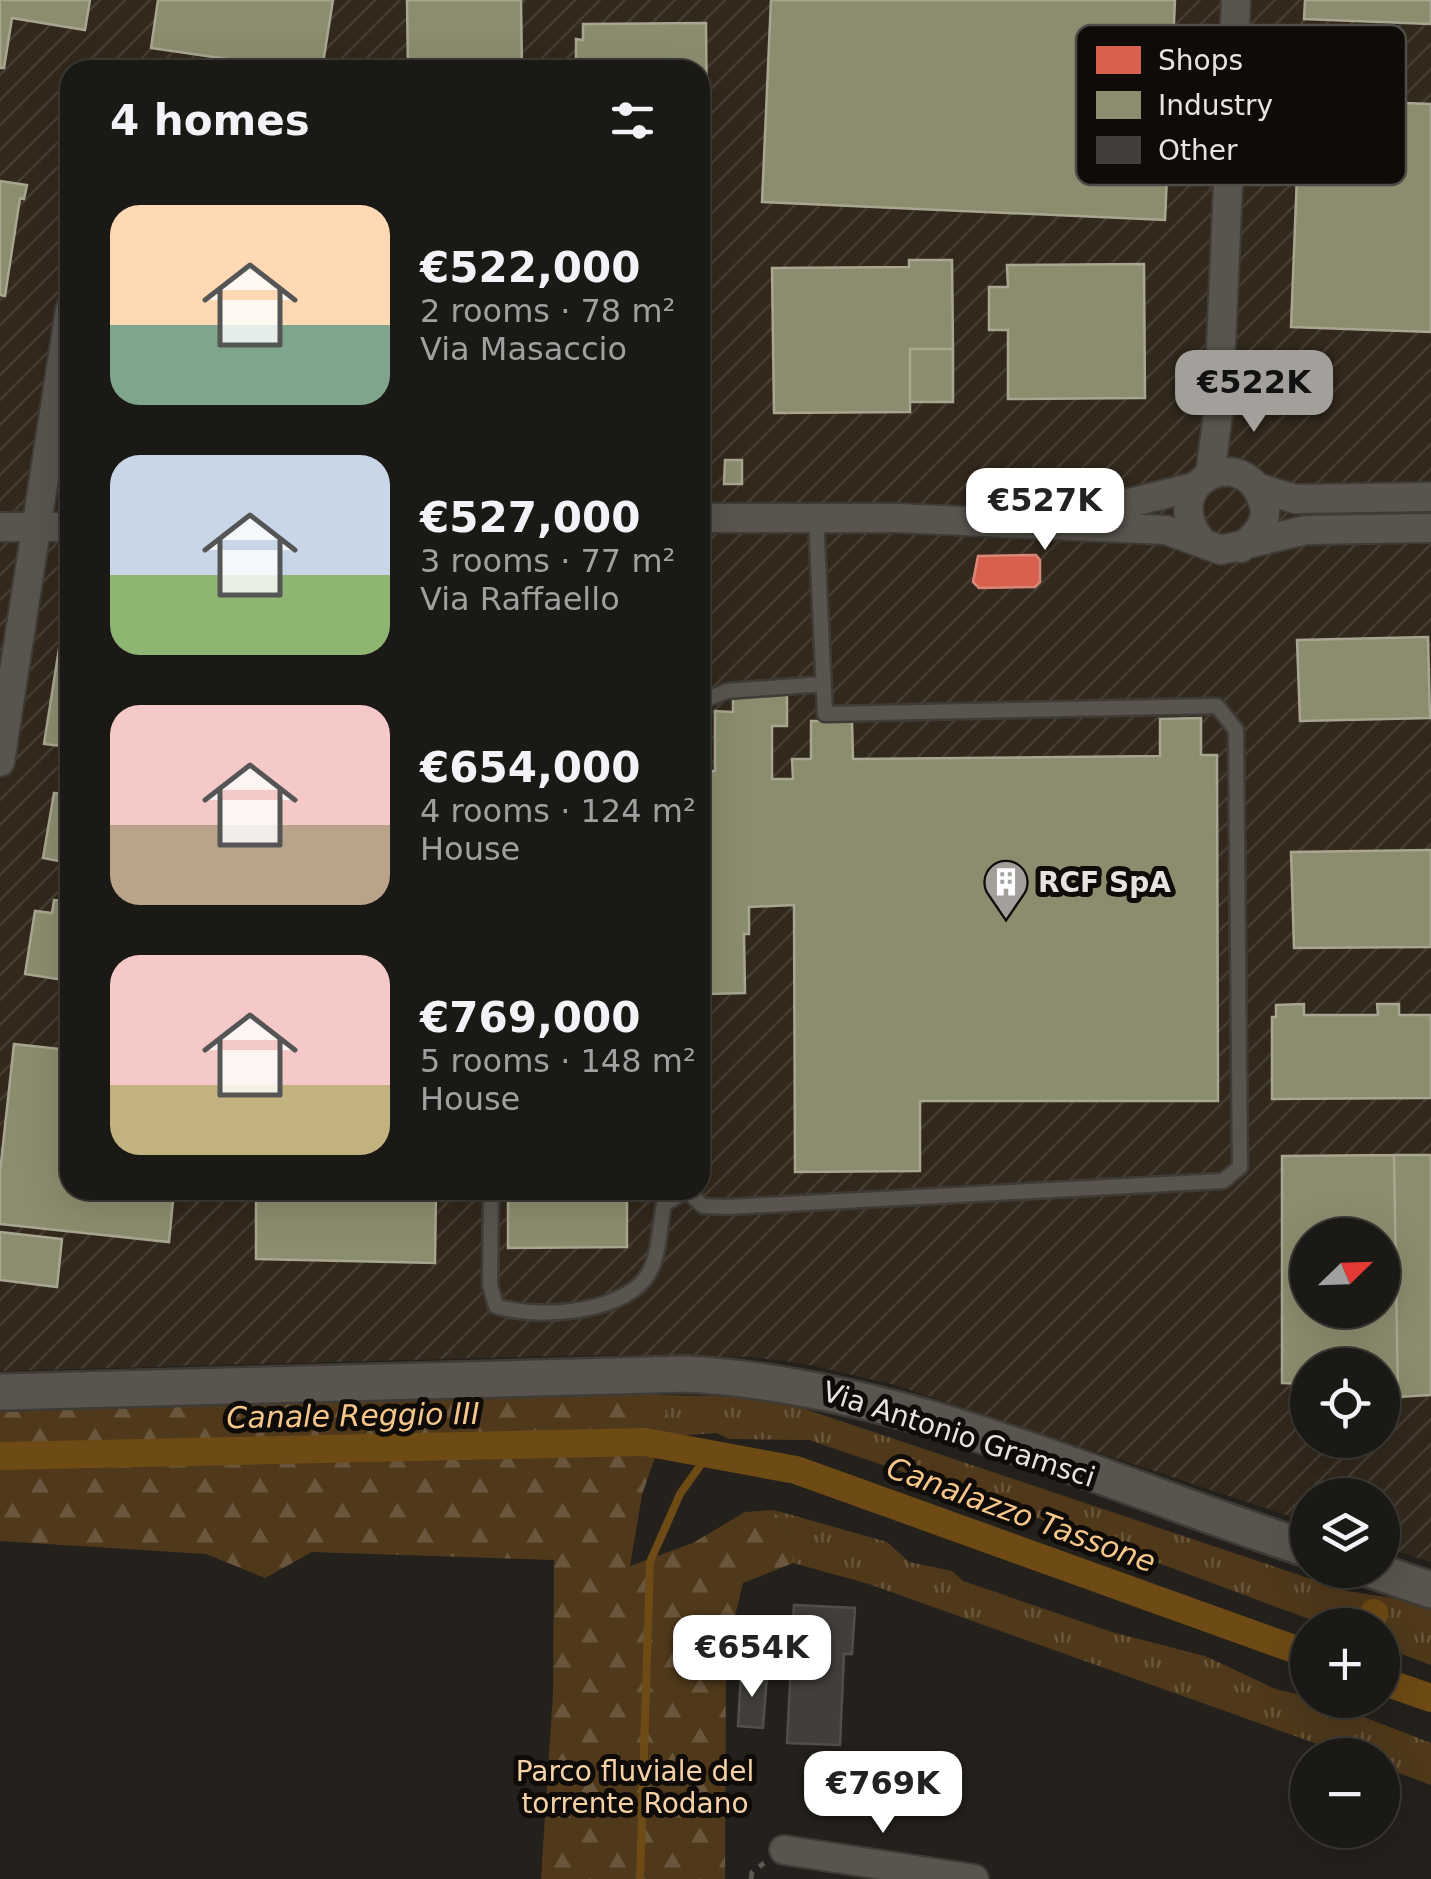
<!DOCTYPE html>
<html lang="en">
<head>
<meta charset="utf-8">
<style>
  :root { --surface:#1b1915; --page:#282622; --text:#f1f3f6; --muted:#a0a0a0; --line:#393834; --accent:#a39f9a }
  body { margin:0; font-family:"DejaVu Sans",sans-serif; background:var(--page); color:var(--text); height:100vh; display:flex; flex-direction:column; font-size:38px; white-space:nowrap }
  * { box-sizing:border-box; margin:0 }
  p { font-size:32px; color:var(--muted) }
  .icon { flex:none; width:55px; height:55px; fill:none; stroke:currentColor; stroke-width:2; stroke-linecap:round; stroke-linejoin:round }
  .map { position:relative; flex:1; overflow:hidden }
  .drawer { position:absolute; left:60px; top:60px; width:650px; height:1140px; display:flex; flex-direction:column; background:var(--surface); border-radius:30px; box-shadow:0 10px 40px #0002,0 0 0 2px var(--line) }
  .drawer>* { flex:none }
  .needle { width:65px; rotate:67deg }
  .buttons { position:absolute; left:1290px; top:1218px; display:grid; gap:20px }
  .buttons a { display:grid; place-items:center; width:110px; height:110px; border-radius:50%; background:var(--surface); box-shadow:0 10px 40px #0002,0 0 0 2px var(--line); font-size:50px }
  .price { position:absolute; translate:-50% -85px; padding:0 22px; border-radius:20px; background:#fff; color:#222; font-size:32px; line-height:65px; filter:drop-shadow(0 2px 5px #0008) }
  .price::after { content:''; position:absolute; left:50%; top:60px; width:30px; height:22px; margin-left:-15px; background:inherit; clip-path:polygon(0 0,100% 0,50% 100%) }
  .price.current { background:var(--accent); color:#111 }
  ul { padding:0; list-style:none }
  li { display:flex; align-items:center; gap:30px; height:250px; padding:0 50px }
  li span { display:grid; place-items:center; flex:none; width:280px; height:200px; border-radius:30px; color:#555 }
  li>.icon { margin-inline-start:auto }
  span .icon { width:120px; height:120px; fill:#fffc; stroke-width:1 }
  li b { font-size:42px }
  h2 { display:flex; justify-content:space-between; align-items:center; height:120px; padding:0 50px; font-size:42px }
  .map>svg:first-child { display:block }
</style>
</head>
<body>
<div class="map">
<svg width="1431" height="1879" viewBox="0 0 1431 1879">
  <defs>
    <pattern id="industrial-furrows" width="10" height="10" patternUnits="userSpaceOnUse" patternTransform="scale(2.5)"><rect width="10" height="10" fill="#32281c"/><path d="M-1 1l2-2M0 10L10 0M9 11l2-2" fill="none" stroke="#463d32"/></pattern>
    <pattern id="grass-tufts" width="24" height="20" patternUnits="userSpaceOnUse" patternTransform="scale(2.5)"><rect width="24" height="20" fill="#50391b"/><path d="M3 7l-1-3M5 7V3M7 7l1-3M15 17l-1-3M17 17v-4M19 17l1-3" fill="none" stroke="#69563c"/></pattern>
    <pattern id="forest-firs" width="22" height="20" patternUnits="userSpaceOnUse" patternTransform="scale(2.5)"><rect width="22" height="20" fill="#50391b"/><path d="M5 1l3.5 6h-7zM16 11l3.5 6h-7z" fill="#69563c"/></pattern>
  </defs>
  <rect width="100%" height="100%" fill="#24211c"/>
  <path fill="url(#industrial-furrows)" fill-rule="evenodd" d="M0,0h1431v1562l-48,-15 -1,-52h-74l-1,27 -415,-138 -91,-21 -51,-6 -161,-2 -589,16zM70,70h630v1120h-630zM1308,1235h74v75h-74zM1308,1365h74v75h-74z"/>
  <path fill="url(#grass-tufts)" d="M662,1395l92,2 42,9 551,185 84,13v61l-48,-18 -1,-22h-57l-304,-113 -212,-72 -80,-1 -13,-6 -54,4 5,-15z
    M774,1510l113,32 22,20 43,9 11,10 152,52 90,23 73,34 29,6 1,4h12l111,43v42l-48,-18 -1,-12h-34l-479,-171 -76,-21v-21z"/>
  <path fill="url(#forest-firs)" d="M643,1392l19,3 5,27 -25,73 -12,71 63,-23 52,-31 29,-2 19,32v21l-50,20 -17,70 -1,226h-184l12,-185 1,-134 -242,-8 -47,26 -59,-24 -206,-13v-129z"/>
  <path fill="#d6604d" stroke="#db8778" stroke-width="2.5" d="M1036,555l4,5v22l-5,5 -56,1 -6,-6 5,-26z"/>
  <path fill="#8c8c6e" stroke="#a8a690" stroke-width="2.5" fill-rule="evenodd" d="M0,0h90l-5,30 -73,-12 -8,50h-4z
    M158,0h175l-11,70h-54l1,-5 -118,-17z
    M407,0h114l1,70h-114z
    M771,0h404l-10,220 -403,-18z
    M1305,0h126v24l-127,-5z
    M706,23l3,316h-9v-269h-124v-31l7,1v-16z
    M1300,99l131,5v228l-140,-5z
    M0,181l27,4 -3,14 -4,-1 -15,98 -5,-1z
    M909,260h43l1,89h-43v63l-136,1 -2,-145 137,-1z
    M1144,264l1,134 -137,1v-69h-19v-43h19l-1,-22z
    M910,349h43v53h-43z
    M725,460h17v24h-18z
    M1428,637l2,81 -130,3 -3,-81z
    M60,642l10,1v104l-26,-3z
    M787,693v33h-15v53h21l-1,-20h19v-38h41l1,38 307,-3v-37l41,-1v37h16l1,346h-298v70l-125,1 -1,-267 -45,2v27h-5l1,59 -38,1v-59h-5l1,-164h12v-60l18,1v-18z
    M54,793l16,2v68l-27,-5z
    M1431,850v97l-137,1 -3,-96z
    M54,900l16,2v79l-45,-7 10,-63 17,2z
    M1304,1004v11h74l-1,-11h22v11h32v83l-159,1v-82h4v-12z
    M14,1044l56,6v140h104l-5,52 -169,-18v-52z
    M1394,1155l4,242 -16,1v-33h-74v19l-26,-1v-227zM1308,1235h74v75h-74z
    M1394,1155h37v240l-33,2z
    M256,1190h180l-1,73 -179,-4z
    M508,1190h119v57l-119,1z
    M0,1232l62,7 -5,48 -57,-7z"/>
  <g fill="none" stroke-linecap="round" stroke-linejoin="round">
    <path stroke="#6e4a14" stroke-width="8" d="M640,1879l10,-317 30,-68 27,-38"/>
    <path stroke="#6e4a14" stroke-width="28" d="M0,1456l645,-14 151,28 512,184
      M1370,1625l4,-12
      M1382,1681l49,17"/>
  </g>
  <path fill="#423f3b" stroke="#524f4b" stroke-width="2.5" d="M794,1605l61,3 -3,46h-8l-4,91 -53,-2z
    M741,1673l26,2 -4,53 -25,-2z"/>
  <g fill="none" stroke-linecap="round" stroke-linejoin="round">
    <defs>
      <path id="service" d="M700,702l27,-11 97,-7
        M491,1190l-1,95 6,21c39,13 119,8 148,-26 16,-18 15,-54 20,-76l22,-13
        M686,1190l17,16 25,1 495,-26 17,-14 -4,-437 -19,-24 -392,8 -9,-196"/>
      <path id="minor" d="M1210,474l8,-59 18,-415
        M1259,488l36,11 136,-2
        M1043,509l86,-6 65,-16
        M700,518h197l269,12 55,20 85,-20 125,-2
        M0,527h70
        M1202,542c-47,-59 42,-102 61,-40 7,20 -7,33 -22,46
        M0,762l70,-452
        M784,1850l190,29"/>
      <path id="tertiary" d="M0,1392l687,-18c215,12 418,109 621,175
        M1372,1570l59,20"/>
    </defs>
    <use href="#service" stroke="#3f3c38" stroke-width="19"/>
    <use href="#minor" stroke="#3f3c38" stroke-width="32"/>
    <use href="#tertiary" stroke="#3f3c38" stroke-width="40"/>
    <path stroke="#5d5852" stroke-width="5" stroke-dasharray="8 8" stroke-linecap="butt" d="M751,1879l1,-7 12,-9"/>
    <use href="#service" stroke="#5a544e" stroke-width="14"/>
    <use href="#minor" stroke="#5a544e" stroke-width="28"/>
    <use href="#tertiary" stroke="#5a544e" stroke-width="35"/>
  </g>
  <defs>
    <symbol id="building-pin" viewBox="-11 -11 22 30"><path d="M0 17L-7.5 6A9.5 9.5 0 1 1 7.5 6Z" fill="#a39f9a" stroke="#0e0b08"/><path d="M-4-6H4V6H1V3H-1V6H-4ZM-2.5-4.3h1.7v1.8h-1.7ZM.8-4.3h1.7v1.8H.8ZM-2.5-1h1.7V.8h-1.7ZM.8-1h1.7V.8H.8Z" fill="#fff"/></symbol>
  </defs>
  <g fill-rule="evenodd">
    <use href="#building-pin" x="981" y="857" width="50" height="68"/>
  </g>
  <g text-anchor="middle" stroke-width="10" stroke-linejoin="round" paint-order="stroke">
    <g font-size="28" font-weight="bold" fill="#e8e3de" stroke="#0e0b08" text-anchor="start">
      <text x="1038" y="892">RCF SpA</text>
    </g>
    <g font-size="28" fill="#e8e3de" stroke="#0e0b08">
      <text transform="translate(959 1434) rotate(18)" y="10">Via Antonio Gramsci</text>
    </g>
    <g font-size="28" fill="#f7d2a6" stroke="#0e0b08">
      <text x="635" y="1781">Parco fluviale del<tspan x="635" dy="32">torrente Rodano</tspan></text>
    </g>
    <g font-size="30" font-style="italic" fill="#f7c68a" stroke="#0e0b08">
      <text transform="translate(353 1416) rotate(-1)" y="10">Canale Reggio III</text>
      <text transform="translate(1021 1515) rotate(20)" y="10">Canalazzo Tassone</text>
    </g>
  </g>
  <rect x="1076" y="25" width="330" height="160" rx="15" fill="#0e0b08" stroke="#4f4c48" stroke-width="2.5"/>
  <rect x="1096" y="46" width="45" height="28" fill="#d6604d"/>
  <rect x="1096" y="91" width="45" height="28" fill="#8c8c6e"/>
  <rect x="1096" y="136" width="45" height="28" fill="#423f3b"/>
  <g font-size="28" fill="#e8e3de">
    <text x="1158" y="70">Shops</text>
    <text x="1158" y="115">Industry</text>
    <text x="1158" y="160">Other</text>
  </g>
</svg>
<div class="buttons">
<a><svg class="needle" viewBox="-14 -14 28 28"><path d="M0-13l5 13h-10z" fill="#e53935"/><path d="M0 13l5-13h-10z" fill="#a0a0a0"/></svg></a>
<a><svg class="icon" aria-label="locate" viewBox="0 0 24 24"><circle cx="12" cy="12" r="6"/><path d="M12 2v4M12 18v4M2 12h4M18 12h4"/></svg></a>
<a><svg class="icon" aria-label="layers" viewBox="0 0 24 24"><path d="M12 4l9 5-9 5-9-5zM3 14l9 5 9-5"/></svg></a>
<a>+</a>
<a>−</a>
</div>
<b class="price current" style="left:1254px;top:435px">€522K</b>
<b class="price" style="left:1045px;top:553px">€527K</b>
<b class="price" style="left:752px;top:1700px">€654K</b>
<b class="price" style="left:883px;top:1836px">€769K</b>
<section class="drawer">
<h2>4 homes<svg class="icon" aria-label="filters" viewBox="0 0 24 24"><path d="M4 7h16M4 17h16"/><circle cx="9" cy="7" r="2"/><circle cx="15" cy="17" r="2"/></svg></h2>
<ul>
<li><span style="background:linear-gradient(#ffd9b3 60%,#7fa58c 0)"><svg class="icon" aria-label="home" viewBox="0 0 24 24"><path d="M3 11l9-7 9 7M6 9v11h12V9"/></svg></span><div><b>€522,000</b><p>2 rooms · 78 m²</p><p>Via Masaccio</p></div></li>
<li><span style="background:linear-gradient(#c9d6e8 60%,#8fb573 0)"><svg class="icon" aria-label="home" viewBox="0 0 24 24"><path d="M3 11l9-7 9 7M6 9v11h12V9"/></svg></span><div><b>€527,000</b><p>3 rooms · 77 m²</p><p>Via Raffaello</p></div></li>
<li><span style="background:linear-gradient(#f6c9c9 60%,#b9a48a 0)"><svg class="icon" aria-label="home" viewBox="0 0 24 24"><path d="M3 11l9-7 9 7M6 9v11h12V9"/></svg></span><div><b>€654,000</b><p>4 rooms · 124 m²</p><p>House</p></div></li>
<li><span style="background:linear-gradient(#f6c9c9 65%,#c2b280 0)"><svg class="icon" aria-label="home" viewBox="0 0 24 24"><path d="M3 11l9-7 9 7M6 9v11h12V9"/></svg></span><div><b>€769,000</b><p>5 rooms · 148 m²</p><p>House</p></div></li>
</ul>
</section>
</div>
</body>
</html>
